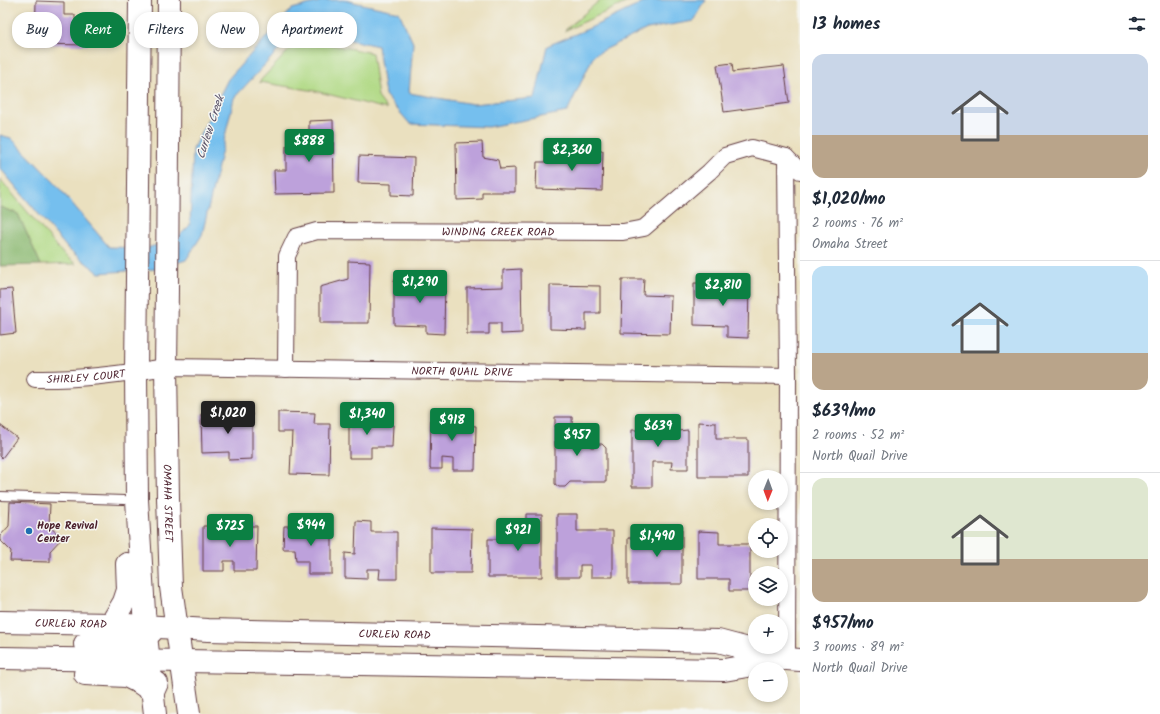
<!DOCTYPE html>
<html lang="en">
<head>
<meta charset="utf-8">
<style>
  :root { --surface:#fff; --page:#f6f6f7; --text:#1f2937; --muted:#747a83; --line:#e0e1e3; --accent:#0b8043 }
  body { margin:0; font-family:Kalam,sans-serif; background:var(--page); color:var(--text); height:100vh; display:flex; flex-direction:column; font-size:15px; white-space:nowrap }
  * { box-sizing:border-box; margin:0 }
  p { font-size:13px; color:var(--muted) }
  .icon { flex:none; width:22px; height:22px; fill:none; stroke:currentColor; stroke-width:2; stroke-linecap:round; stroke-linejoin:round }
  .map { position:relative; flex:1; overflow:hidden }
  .details { display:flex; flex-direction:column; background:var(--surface); width:360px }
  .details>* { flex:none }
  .top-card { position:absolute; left:12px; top:12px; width:380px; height:36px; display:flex; gap:8px }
  .needle { width:26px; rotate:181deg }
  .controls { position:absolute; left:748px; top:470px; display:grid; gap:8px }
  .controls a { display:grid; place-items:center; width:40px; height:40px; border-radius:50%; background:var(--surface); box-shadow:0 2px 6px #0003; font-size:20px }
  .price { position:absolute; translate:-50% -34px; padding:0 9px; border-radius:4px; background:var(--accent); color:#fff; font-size:13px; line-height:26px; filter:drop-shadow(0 1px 2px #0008) }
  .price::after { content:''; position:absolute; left:50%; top:24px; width:12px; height:9px; margin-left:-6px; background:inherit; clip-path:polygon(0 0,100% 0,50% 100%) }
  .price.current { background:#222; color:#fff }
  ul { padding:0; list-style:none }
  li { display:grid; align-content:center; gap:8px; height:212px; padding:0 12px }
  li+li { border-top:1px solid var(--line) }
  li span { display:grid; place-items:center; height:124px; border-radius:12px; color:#555 }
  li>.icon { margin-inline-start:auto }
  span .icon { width:72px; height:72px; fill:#fffc; stroke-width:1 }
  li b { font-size:17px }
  h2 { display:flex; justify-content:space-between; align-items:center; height:48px; padding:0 12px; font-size:17px }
  .pill { padding:0 14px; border-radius:16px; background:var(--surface); box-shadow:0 2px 6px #0003; font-size:14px; line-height:36px }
  .pill.current { background:var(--accent); color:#fff }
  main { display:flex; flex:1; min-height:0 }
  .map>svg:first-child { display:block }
</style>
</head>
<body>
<main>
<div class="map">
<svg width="800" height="714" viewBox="0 0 800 714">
  <rect width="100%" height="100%" fill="#f6f6f2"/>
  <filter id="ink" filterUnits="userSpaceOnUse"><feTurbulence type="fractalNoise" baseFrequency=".025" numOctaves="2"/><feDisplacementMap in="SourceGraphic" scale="8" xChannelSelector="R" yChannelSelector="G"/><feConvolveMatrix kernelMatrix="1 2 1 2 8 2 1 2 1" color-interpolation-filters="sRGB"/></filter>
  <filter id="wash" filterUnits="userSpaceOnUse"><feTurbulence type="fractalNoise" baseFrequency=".012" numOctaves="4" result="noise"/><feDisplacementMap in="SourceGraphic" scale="16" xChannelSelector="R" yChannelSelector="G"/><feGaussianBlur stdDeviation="0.9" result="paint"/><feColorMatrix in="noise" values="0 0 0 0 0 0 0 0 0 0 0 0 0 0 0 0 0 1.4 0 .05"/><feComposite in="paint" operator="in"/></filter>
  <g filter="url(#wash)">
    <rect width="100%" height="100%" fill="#eae0bf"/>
    <path fill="#b0d984" stroke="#7d7c58" d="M600,0h32l-68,31z
      M308,40l64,13 6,44 9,12 -72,-18 -56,-9 31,-33z
      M0,179l63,75 13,10 -35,1 -23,-51 -18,-7z"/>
    <path fill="#8cb972" stroke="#6b6c4e" d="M0,207l18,7 23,51 -41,1z"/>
    <path fill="#75bfee" stroke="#606f8c" d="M325,0h19l55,12 14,31 -4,50 64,11 62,-6 12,-52 43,-18 59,-28h57l-12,21 -47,8 -53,26 -27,57 -79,15 -78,-3 -25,-29 -7,-49 -69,-15 -23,11 -52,56 -32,137 -16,25 -30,9 -57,4 -31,-24 -68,-81v-33l11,3 43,44 55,65 38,1 29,-9 14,-14 3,-76 35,-70 64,-70z"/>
    <g id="blocks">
      <path fill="#bda1db" d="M36,1l28,1v13h11v5h13v25l-53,-1z
        M732,63l1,9 51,-6 5,37 -65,9 -7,-47z
        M333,120l1,73 -59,1 -1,-24h12v-24l12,-1 -1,-12h12v-12z
        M482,142l1,15 15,3 2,9 15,-1v24h-33v7l-25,1 -1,-57z
        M558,151h45l-1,40 -66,-2 1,-27h20z
        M359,156l55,2 -1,38 -22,-1v-11l-33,-1z
        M348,261l22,1 -1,61h-49v-36l28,-8z
        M521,269l1,64 -21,1v-11h-12v11h-22v-46l36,-1v-17z
        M622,279h22l-1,16 28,1 -1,38 -49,-1z
        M394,280h51l-1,54 -18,-1v-7l-32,-1z
        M694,283l55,1 -1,54 -21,-1v-11l-33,-1z
        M550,285l50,1v27h-14v17l-36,-1z
        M12,289l4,44 -16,2v-45z
        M278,412l37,1 -1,11h16l-1,51 -39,-1 2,-42h-14z
        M252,413v46l-23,1v-8l-27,1 -1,-39z
        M349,414h22v11h22l-1,22h-21v11h-22z
        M431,414h34v11l11,1 -1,44h-22v-11l-11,-1v11h-12z
        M641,416h37v15l10,-1v39h-17l1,-7h-20v25h-20v-57h10z
        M555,417h17l1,24h5v3h9l4,3h4l4,-3h3l4,4v34h-36l-5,5h-6l-4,-3z
        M698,422l18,1v16h32v38h-50z
        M0,425l17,13 -15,20 -2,-2z
        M10,502l40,2 -1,22 13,12 -12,13v11l-40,-1 1,-10 -11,-11v-4l9,-10z
        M526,514h16v63h-54v-38h22v-6h16z
        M557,514h20v17h36v46h-22v-12h-11v12h-23z
        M356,521l15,1v10h26v47h-18l1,-10h-13v10l-22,-1v-25l10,1z
        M203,526h54l-1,45h-22v-10h-10v10h-21z
        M284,526h48v48h-24v-13h-12l-1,-12h-12z
        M660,526h22v58h-54v-46h32z
        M431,528l41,1 -1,44h-40z
        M698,531l21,1v12h31v47h-21v-12h-31z"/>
    </g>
  </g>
  <g filter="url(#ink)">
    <use href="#blocks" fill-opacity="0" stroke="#623c41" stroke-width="1"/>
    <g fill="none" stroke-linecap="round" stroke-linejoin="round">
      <defs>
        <path id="lane" d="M0,496l124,4"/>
        <g id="street">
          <path d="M786,157l2,219 -1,283"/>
          <path id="s1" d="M286,369l1,-113 9,-19 21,-6 306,1 21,-4 65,-56 16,-16 27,-8 34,9 14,14"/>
          <path id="s2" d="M35,379c44,1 88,-5 131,-12l622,9"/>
        </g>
        <g id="secondary">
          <path d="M140,0l-4,372 1,128 8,127 10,87"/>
          <path id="s3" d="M169,0l-2,290 -1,77 2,131 3,89 18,127"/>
          <path id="s4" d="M0,622l111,2 97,6 510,11 69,18 13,1"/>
          <path d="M124,627l-13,-3 13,-22 4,-12 -1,-26"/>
          <path d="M85,644c19,1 45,4 62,-8 3,-2 6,-6 9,-9"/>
          <path d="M0,658l724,12 56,-10"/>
          <path d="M85,674l41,2 14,7 13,9 4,-9"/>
        </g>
      </defs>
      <use href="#lane" stroke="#623c41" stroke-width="10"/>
      <use href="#street" stroke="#623c41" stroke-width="18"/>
      <use href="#secondary" stroke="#623c41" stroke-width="24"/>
      <use href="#lane" stroke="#fff" stroke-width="8"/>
      <use href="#street" stroke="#fff" stroke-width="16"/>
      <use href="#secondary" stroke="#fff" stroke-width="22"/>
    </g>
  </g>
  <circle fill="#1f6fb2" stroke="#f6f6f2" stroke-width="1.5" cx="29" cy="531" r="4"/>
  <g text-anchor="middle" stroke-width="3" stroke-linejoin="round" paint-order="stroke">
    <g font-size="11" fill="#4a1f2b" stroke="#f6f6f2">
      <text dy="4" stroke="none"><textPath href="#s1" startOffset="337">WINDING CREEK ROAD</textPath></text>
      <text dy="4" stroke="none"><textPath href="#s2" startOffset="428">NORTH QUAIL DRIVE</textPath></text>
      <text dy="4" stroke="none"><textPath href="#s2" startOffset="51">SHIRLEY COURT</textPath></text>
      <text dy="4" stroke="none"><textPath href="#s3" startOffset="503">OMAHA STREET</textPath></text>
      <text dy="4" stroke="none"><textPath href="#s4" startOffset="71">CURLEW ROAD</textPath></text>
      <text dy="4" stroke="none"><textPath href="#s4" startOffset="395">CURLEW ROAD</textPath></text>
    </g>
    <g font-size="11" font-weight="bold" fill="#4a1f2b" stroke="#f6f6f2" text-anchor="start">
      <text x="37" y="529">Hope Revival<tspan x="37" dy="13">Center</tspan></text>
    </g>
    <g font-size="12" font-style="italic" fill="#574f66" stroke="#f6f6f2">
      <text transform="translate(210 127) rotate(-72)" y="4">Curlew Creek</text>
    </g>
  </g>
</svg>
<div class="controls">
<a><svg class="needle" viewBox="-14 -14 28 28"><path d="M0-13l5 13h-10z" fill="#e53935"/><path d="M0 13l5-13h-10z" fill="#747a83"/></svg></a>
<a><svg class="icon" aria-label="locate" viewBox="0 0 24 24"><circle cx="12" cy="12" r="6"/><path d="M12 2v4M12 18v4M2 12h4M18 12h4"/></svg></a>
<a><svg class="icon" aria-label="layers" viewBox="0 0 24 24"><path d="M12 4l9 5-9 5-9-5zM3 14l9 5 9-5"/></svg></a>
<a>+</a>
<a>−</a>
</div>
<b class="price" style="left:309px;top:163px">$888</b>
<b class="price" style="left:572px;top:172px">$2,360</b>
<b class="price" style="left:420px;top:304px">$1,290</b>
<b class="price" style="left:723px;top:307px">$2,810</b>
<b class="price current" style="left:228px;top:435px">$1,020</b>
<b class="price" style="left:367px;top:436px">$1,340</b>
<b class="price" style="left:452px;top:442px">$918</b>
<b class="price" style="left:658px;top:448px">$639</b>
<b class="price" style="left:577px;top:457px">$957</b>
<b class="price" style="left:311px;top:547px">$944</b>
<b class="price" style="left:230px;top:548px">$725</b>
<b class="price" style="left:518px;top:552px">$921</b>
<b class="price" style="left:657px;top:558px">$1,490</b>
<div class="top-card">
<a class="pill">Buy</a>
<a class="pill current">Rent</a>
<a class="pill">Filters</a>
<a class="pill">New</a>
<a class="pill">Apartment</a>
</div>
</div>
<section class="details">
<h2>13 homes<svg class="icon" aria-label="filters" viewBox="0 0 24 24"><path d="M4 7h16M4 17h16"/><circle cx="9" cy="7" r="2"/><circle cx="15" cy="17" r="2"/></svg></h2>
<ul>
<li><span style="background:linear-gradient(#c9d6e8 65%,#b9a48a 0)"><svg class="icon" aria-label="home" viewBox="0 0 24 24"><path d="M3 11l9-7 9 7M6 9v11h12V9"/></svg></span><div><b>$1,020/mo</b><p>2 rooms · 76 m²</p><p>Omaha Street</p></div></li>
<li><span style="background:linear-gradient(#bfe0f5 70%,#b9a48a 0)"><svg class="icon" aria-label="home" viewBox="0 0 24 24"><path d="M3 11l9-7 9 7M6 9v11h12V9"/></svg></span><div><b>$639/mo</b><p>2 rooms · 52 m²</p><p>North Quail Drive</p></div></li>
<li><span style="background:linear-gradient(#dfe7d0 65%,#b9a48a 0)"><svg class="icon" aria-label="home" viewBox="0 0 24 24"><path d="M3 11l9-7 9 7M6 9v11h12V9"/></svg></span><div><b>$957/mo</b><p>3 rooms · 89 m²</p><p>North Quail Drive</p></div></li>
</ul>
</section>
</main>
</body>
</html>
